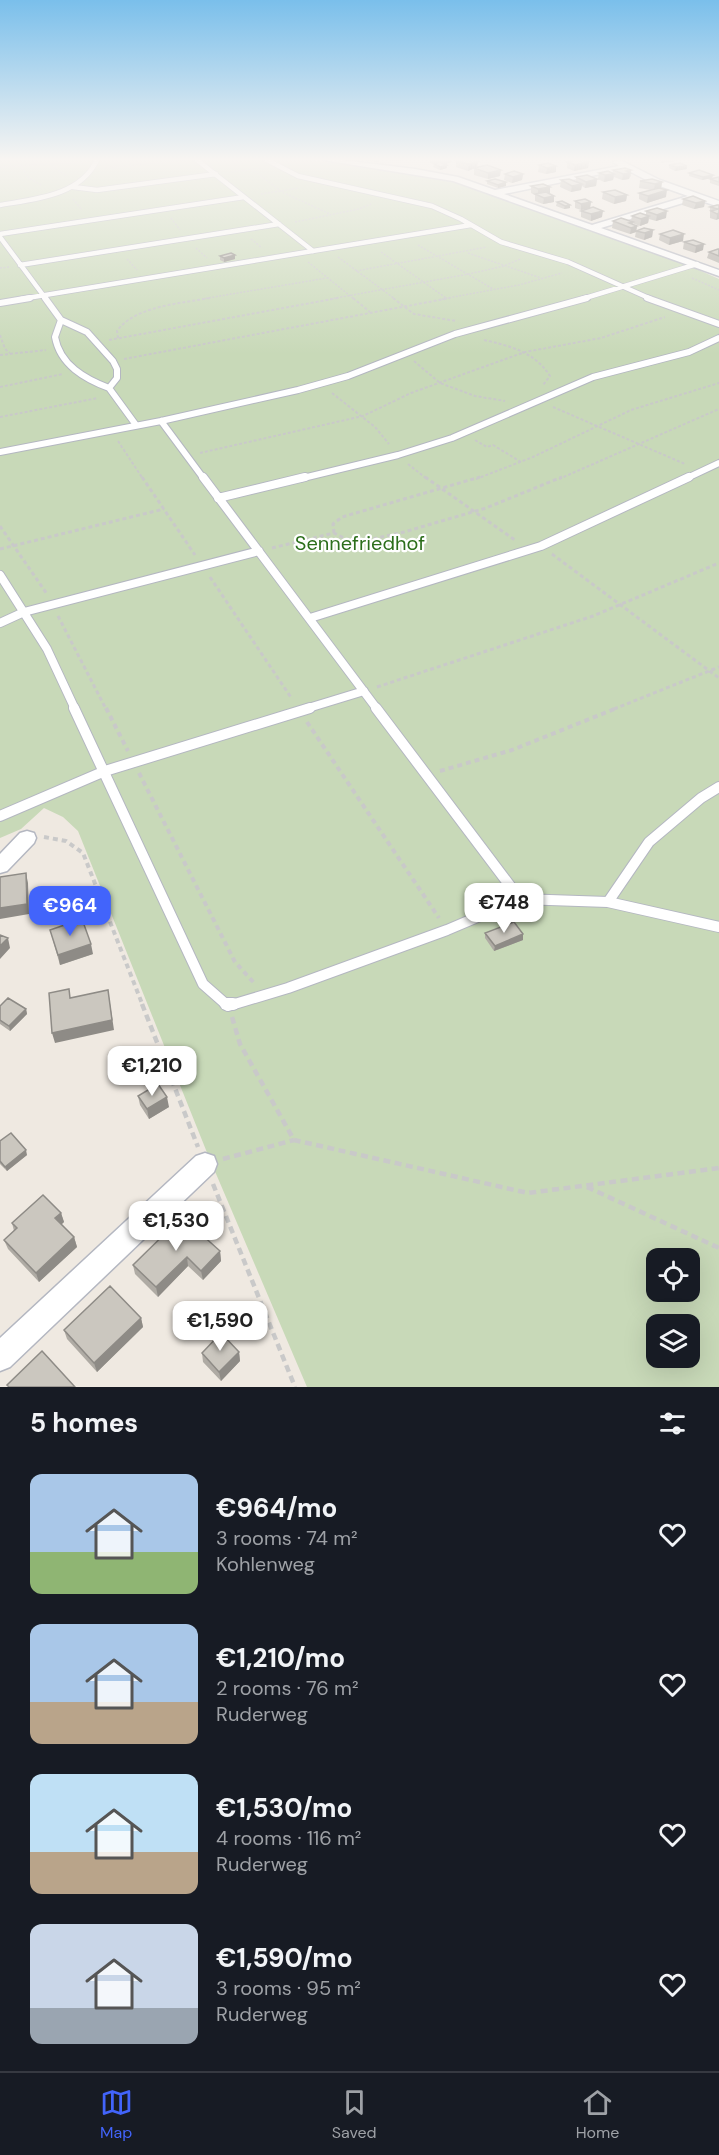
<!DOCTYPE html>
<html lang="en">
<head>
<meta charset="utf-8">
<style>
  :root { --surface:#171b24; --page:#20242c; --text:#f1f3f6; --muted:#9ea1a6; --line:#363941; --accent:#4264fb }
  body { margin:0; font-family:"DM Sans",sans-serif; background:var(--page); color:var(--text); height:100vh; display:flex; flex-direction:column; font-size:22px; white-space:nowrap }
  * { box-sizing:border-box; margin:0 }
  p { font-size:20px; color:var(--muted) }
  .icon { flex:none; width:33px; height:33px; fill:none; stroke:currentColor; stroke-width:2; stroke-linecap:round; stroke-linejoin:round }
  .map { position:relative; height:1387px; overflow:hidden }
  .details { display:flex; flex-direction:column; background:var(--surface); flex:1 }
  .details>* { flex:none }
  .tools { position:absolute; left:646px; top:1248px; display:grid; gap:12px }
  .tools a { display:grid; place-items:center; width:54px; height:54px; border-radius:12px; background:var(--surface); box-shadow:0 6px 24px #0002; font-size:30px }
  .price { position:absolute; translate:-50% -51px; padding:0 14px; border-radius:12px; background:#fff; color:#222; font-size:20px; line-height:39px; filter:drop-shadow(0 2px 3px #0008) }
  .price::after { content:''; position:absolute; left:50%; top:36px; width:18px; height:14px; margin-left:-9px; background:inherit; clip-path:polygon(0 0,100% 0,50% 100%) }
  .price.active { background:var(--accent); color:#fff }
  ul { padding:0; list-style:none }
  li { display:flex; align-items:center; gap:18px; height:150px; padding:0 30px }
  li span { display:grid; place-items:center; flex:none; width:168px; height:120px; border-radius:12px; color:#555 }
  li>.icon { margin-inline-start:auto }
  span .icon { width:72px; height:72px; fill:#fffc; stroke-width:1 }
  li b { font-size:26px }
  h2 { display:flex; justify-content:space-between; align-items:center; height:72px; padding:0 30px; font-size:26px }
  .menu { display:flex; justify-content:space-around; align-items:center; height:84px; border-top:2px solid var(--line); background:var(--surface); font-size:16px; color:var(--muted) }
  .menu a { display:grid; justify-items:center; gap:3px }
  .menu .active { color:var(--accent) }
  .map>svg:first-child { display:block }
</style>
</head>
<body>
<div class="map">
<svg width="719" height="1387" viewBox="0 0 719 1387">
  <rect width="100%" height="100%" fill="#efe9e1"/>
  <path fill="#c8d9b8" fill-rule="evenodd" d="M0,160h311l76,10 75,14 221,79 36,16v1108h-412l-99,-232 -130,-324 -15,-14 -19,-9 -23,21 -21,9zM657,1258h33v34h-33zM657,1324h33v34h-33z"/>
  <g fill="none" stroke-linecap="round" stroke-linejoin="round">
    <defs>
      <path id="lane-far4" d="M197,160l116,91
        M267,160l31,16 134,30 29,13 40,23 67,20 83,37
        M73,187l24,3 119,-16
        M0,205c35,-6 80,-9 97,-45
        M0,234l244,-37
        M0,237l46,62
        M20,265l259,-41
        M21,299l450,-74
        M582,299l115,-35"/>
      <path id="lane-far3" d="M45,298l16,22 26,12 26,29 4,8v9l-8,10 27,37
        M647,298l72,26
        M0,303l30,-5
        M61,320l-6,17c5,28 30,42 54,51
        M161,421l43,58
        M0,452l161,-31 137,-31 50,-14 107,-42 132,-36
        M299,479l99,-24 54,-17 141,-61 96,-25 30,-14
        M685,479l34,-16"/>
      <path id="lane-far2" d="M203,477l174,232
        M218,498l87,-21
        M0,575l47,74 28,60
        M310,618l231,-72 148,-69
        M0,623l24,-11 235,-61
        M305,709l59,-18"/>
      <path id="lane-far1" d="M74,708l129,276 25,22
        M376,708l144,191
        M0,816l105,-45 205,-63
        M608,902l41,-60 52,-44 18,-11
        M228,1006l60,-18 159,-58 73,-31 88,3 111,25"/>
      <path id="lane" d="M226,1004h7"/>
      <path id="street" d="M323,160h19l73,9 43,8 37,13 124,-24 -6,-4 7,-2 40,20 59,21v6l-23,-8 -95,29 118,42v6l-266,-95zM625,169l29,15 34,12 -96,29 -88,-31z
        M27,831l7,2 2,5 -2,5 -27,28 -7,2v-19l20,-21z
        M205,1153l9,3 3,8 -3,8 -204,195 -10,4v-33l196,-182z"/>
    </defs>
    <use href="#lane-far4" stroke="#b4b7c1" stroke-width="6"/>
    <use href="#lane-far3" stroke="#b4b7c1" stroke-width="8"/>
    <use href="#lane-far2" stroke="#b4b7c1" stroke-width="10"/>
    <use href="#lane-far1" stroke="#b4b7c1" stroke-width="12"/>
    <use href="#lane" stroke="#b4b7c1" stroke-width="14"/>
    <use href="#street" stroke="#b4b7c1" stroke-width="3"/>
    <path stroke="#c9c9c9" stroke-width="1.5" stroke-dasharray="2 1.5" stroke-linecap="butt" d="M49,160l3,6 15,10
      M20,165l9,13 12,7
      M0,167l83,-5
      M105,168l78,-8
      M252,169l30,23 48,22
      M231,172l29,-4
      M261,194l38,-6
      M73,199l9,11
      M171,218l9,12
      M295,222l64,-13 12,-5
      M251,239l11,9
      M418,245l75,44
      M196,248l11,10
      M381,252l65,46
      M468,253l73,25
      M338,257l57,42
      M127,259l10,11
      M308,262l46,37
      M0,268l10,-1
      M356,271l131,-24
      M692,278l27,12
      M202,299l125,-21
      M330,299l139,-25 35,-8 16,-7
      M442,299l77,-14 43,-12"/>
    <path stroke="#c9c9c9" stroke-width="2" stroke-dasharray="3 2" stroke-linecap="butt" d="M353,298l17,14
      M393,298l21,16 42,7
      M0,335l5,14 5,4
      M118,338l-1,-7c17,-25 66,-28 93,-33
      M109,340l229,-42
      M484,340c26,6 51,12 66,36l-7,9
      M0,355l46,-5
      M124,359l326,-61
      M414,361l26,22 35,13 30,5
      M0,387l63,-13
      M332,393l43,34 14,17
      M553,407l132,57
      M0,417l98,-19
      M475,440l12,7 6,-2 28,17
      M118,441l25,38
      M200,453l163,-37 48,-23 114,-41 76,-14 64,-21
      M408,464l19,15
      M476,479l57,-22 98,-47 88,-27
      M559,479l160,-70"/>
    <path stroke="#c9c9c9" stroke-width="3" stroke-dasharray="4 3" stroke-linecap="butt" d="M142,477l53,78
      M425,477l90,63
      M0,526l47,68
      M334,533l-1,-9 9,-7 138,-40
      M272,548l62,-15 12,6 17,2 41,-9 82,-24 76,-31
      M0,549l164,-40
      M552,554l167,124
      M210,577l82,122
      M58,616l48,93
      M377,687l216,-71 126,-53
      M614,709l105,-42"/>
    <path stroke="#c9c9c9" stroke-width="4" stroke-dasharray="5 4" stroke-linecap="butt" d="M106,708l22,43
      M307,722l132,196
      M440,771l72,-21 105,-42
      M139,773l96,189 20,22
      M44,837l22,4 17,12 60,153"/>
    <path stroke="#c9c9c9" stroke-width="4.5" stroke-dasharray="7 4.5" stroke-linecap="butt" d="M142,1004l56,143
      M232,1017l8,27 54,96 234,53 191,-25
      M223,1159l71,-19
      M213,1184l82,203
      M587,1187l132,61"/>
    <use href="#lane-far4" stroke="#fff" stroke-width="4.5"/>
    <use href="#lane-far3" stroke="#fff" stroke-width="6"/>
    <use href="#lane-far2" stroke="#fff" stroke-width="8"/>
    <use href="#lane-far1" stroke="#fff" stroke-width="10"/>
    <use href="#lane" stroke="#fff" stroke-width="12"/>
    <use href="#street" fill="#fff" fill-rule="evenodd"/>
  </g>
  <path fill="#afaba4" d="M361,160h20l-3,2z
    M389,160h13l-3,1h-10z
    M430,160h22v2l-7,2 2,1v3l-7,2 -7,-3 1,-3 -4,-1z
    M458,160h17l3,1 -1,6 -9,4 -12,-4v-6l4,-1z
    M567,160h17l4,8 -14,3 -7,-3z
    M539,165l17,7 -10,2 -8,-2z
    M669,165l18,1v3l-12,2 -6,-3z
    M474,168l26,8 -12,3 -14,-4z
    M613,170h18v6l-1,1 -1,2 -7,1 -8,-3 -1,3 -9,2 -6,-3 1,-6h14z
    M689,173l24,2 -1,3 -10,2 -13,-4z
    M505,174h18l-1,6 -10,3 -8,-3z
    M576,177l21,2 -1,7 -11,2 -3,-2 -1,4 -10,2 -11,-5 1,-7 15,1z
    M719,177v9l-9,-3v-4z
    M487,181l19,5 -8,2 -11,-4z
    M640,181l22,1 -1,6 5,9 -19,6 -8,-4v-6l12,-3 -12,-2z
    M531,186l23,10v6l-11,2 -8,-3v-6l-4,-2z
    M603,192l24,3 -1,6 -12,3 -12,-5z
    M683,199l22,2 -1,6 -10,2 -12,-4z
    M575,201l16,1 -1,6 12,9 -11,4 -10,-4v-6l5,-2 -5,1 -6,-2z
    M557,202l13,6 -6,1 -8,-3z
    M719,205l-3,15 -6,-2v-11z
    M646,211l20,7 -10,3 -7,-2 -1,4 -8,3 -8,-3v1l5,2 -1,6 -6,2 -18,-6 1,-7h18l1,-5 14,-1z
    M653,230l-1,7 -8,3 -9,-3 1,-6z
    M660,234l23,7 -14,4 -10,-5z
    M693,240l10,10 -8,3 -12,-4 1,-7z
    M719,249v14l-12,-5 2,-6z
    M235,255v4l-11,3 -4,-2v-4z
    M50,930l43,24 -33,11z
    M485,933l38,1v6l-29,11 -9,-13z
    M0,1006l26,3 1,5 -17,17 -10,-7z
    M138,1096l31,11 -20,12 -9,-14z
    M0,1141l27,14 -20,16 -7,-7z
    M61,1213l3,9 -3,2 13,13 3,10 -38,35 -31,-33 -4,-9 10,-9 -2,-8z
    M220,1251l1,10 -18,19 -15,-14 -30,31 -23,-23 -2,-9z
    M141,1318l2,9 -46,45 -30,-33 -3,-9z
    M239,1352l1,9 -19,20 -18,-19 -1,-9z"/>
  <path fill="#8e8b86" d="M439,160h13v2l-13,4z
    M662,160h14v1l-15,2z
    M478,161l-1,6 -9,4 1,-7z
    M589,162l-1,6 -14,3 1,-6z
    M447,165v3l-7,2v-3z
    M556,166v6l-10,2 1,-6z
    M687,166v3l-12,2 1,-4z
    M501,170l-1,6 -12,3v-6z
    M631,170l-2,9 -7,1 1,-6 3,-3z
    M523,174l-1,6 -10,3 1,-6z
    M614,174l-1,6 -9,2 1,-7z
    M713,175l-1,3 -10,2 1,-3z
    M597,179l-1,7 -11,2 1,-6z
    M506,182v4l-8,2v-3z
    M662,182l-1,7 -7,1 1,-6z
    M582,184l-1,6 -10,2 1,-6z
    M550,187v6l-12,3v-7z
    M667,190l-1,7 -19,6 1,-7z
    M627,195l-1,6 -12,3 1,-7z
    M554,196v6l-11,2 1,-6z
    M705,201l-1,6 -10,2 2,-6z
    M591,202l-1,6 -9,2v-6z
    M570,205v3l-6,1 1,-3z
    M603,211l-1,6 -11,4v-7z
    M667,211l-1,7 -10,3 1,-6z
    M719,213v6l-3,1 1,-6z
    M649,216l-1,7 -8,3 1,-7z
    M633,222l-1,5 5,-1 -1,6 -6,2 1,-6 -2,-5z
    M653,230l-1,7 -8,3 1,-7z
    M684,234l-1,7 -14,4 1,-7z
    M704,244l-1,6 -8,3 1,-7z
    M235,255v4l-11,3v-4z
    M26,873l2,10 1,31 -29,5v-11z
    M523,934v6l-29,11 1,-5z
    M8,938l2,10 -10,11v-13z
    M91,944l2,10 -33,11 -2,-10z
    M108,990l6,40 -59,13 -3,-10z
    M26,1009l1,5 -17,17 -1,-5z
    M167,1097l2,10 -20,12 -2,-10z
    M26,1150l1,5 -20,16 -2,-4z
    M61,1213l3,9 -6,6 -3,-10z
    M74,1237l3,10 -38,35 -3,-9z
    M220,1251l1,10 -18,19 -2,-9z
    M187,1257l1,9 -30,31 -2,-10z
    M141,1318l2,9 -46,45 -3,-9z
    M239,1352l1,9 -19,20 -2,-9z"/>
  <path fill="#cbc7bf" stroke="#8e8b86" stroke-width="1.5" d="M462,160h13l3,1 -9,3 -13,-3z
    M569,160h13l7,2 -14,3 -8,-3 5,-1z
    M440,162l7,3 -7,2 -6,-3z
    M548,163l8,3 -9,2 -8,-3z
    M680,163l7,3 -11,1 -7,-2z
    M487,165l14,5 -13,3 -14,-5z
    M625,168l6,2 -5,1 4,2 -7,1 -10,-4z
    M699,170l14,5 -10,2 -14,-4z
    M514,171l9,3 -10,3 -8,-3z
    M608,171l6,3 -9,1 -6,-2z
    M587,175l10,4 -11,3 -10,-5z
    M719,177v5l-9,-3z
    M495,179l11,3 -8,3 -11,-4z
    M569,179l13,5 -10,2 -11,-6z
    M652,179l10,3 -7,2 -15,-3z
    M543,184l7,3 -12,2 -7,-3z
    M659,188l8,2 -19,6 -9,-3z
    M615,190l12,5 -12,2 -12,-5z
    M546,192l8,4 -10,2 -9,-4z
    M693,196l12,5 -9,2 -13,-4z
    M585,199l6,3 -10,2 -6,-3z
    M562,201l8,4 -5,1 -8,-4z
    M717,205h2v8l-2,1 -6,-3 7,-2 -8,-2z
    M593,207l10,4 -12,3 -10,-3z
    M657,208l10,3 -10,4 -11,-4z
    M640,213l9,3 -8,3 -9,-3z
    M621,218l12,4 -4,1 8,3 -6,2 -18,-7z
    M644,228l9,2 -8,3 -9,-2z
    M673,230l11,4 -14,4 -10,-4z
    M693,240l11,4 -8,2 -12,-4z
    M718,249h1v7l-10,-4z
    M231,253l4,2 -11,3 -4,-2z
    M26,873l1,31 -27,4v-31z
    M82,919l9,25 -33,11 -8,-25z
    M514,922l9,12 -28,12 -10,-13z
    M0,935l8,3 -8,8z
    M69,989l1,9 38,-8 4,30 -60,13 -3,-40z
    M8,998l18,11 -17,17 -9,-6v-14z
    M158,1084l9,13 -20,12 -9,-13z
    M11,1133l15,17 -21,17 -5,-6v-20z
    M43,1195l18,18 -6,5 19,19 -38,36 -32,-33 13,-12 -5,-5z
    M182,1217l38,34 -19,20 -14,-14 -31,30 -23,-22z
    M110,1286l31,32 -47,45 -30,-33z
    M221,1333l18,19 -20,20 -17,-19z
    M42,1351l33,36h-66l-2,-2z"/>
  <linearGradient id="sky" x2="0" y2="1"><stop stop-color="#7abfeb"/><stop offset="0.45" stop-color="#f8f5f2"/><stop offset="1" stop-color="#f8f5f2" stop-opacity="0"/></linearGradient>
  <rect width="719" height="354" fill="url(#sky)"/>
  <g text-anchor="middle" stroke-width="4.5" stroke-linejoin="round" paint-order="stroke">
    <g font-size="20" fill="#2c6e1b" stroke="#fff">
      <text x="360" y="550">Sennefriedhof</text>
    </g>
  </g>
</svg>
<div class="tools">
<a><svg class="icon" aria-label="locate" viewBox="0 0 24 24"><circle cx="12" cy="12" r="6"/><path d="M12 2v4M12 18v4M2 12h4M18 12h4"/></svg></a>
<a><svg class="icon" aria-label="layers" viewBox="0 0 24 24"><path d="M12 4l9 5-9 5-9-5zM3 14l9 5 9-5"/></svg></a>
</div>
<b class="price" style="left:504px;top:934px">€748</b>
<b class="price active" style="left:70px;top:937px">€964</b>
<b class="price" style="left:152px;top:1097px">€1,210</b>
<b class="price" style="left:176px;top:1252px">€1,530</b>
<b class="price" style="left:220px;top:1352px">€1,590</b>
</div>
<section class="details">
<h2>5 homes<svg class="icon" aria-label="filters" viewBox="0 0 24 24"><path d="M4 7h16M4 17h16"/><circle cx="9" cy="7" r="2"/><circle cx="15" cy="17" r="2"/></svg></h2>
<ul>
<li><span style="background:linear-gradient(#a9c7e8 65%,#8fb573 0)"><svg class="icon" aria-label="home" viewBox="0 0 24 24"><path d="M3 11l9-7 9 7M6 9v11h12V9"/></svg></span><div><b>€964/mo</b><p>3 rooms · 74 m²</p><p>Kohlenweg</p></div><svg class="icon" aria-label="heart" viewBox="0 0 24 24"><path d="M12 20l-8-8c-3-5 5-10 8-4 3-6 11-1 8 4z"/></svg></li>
<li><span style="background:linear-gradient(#a9c7e8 65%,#b9a48a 0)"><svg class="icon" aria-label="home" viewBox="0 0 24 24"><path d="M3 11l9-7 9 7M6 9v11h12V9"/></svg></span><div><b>€1,210/mo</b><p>2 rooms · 76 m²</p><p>Ruderweg</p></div><svg class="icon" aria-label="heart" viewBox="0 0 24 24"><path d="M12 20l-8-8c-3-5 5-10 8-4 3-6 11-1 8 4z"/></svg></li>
<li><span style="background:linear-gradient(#bfe0f5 65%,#b9a48a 0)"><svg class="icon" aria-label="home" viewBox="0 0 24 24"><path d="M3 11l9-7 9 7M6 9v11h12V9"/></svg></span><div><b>€1,530/mo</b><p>4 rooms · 116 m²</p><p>Ruderweg</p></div><svg class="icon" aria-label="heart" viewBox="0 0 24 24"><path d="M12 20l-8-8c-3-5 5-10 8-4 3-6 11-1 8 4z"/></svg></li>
<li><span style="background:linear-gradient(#c9d6e8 70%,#9aa5b1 0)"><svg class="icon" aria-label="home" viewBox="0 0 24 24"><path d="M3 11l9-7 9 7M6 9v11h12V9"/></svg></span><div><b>€1,590/mo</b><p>3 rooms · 95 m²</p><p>Ruderweg</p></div><svg class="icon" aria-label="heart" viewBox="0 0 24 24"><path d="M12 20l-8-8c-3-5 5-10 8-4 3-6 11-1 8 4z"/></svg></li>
</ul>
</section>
<nav class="menu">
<a class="active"><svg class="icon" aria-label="map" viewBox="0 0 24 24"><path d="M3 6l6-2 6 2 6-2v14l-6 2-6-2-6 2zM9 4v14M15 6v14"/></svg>Map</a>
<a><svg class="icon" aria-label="saved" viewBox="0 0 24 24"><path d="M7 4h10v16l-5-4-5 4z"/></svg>Saved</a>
<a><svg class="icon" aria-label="home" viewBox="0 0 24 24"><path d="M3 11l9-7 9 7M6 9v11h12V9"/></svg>Home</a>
</nav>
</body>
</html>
